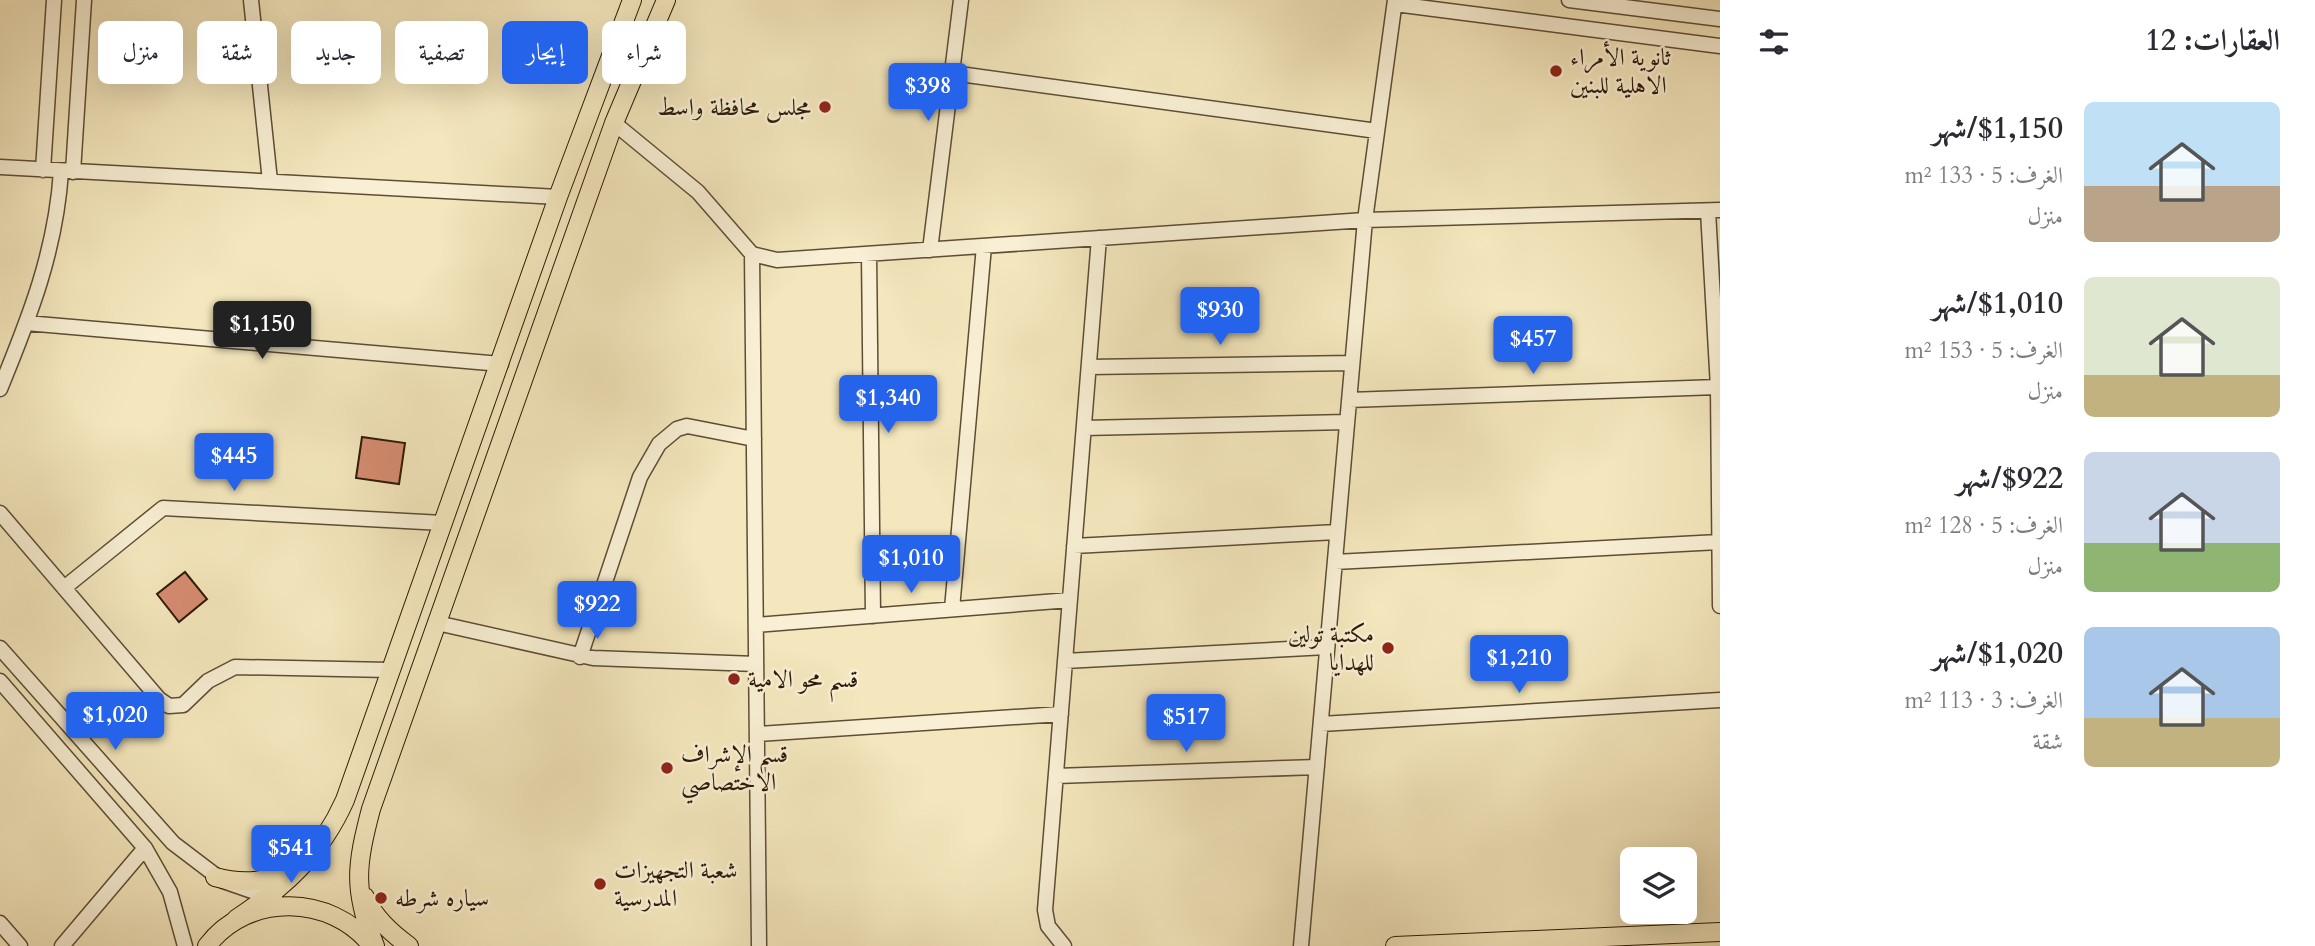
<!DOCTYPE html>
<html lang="ar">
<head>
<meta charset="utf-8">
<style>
  :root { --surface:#fff; --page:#f2f2f3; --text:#2b2b33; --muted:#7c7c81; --accent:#2563eb }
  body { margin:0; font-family:Cardo,Amiri,serif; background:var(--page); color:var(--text); direction:rtl; height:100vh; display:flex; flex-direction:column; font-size:26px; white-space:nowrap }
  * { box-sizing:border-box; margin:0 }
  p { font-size:23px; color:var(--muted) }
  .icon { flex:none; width:38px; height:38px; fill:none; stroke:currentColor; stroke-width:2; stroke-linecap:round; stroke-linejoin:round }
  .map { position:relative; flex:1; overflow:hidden; direction:ltr }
  .details { display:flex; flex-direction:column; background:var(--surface); width:595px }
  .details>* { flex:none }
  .guide { position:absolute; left:21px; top:21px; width:665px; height:63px; direction:rtl; display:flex; gap:14px }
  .tools { position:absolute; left:1620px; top:847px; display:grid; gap:14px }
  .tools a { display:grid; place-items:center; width:77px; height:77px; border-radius:10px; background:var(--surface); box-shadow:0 7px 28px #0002; font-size:35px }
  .price { position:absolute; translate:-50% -60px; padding:0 16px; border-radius:7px; background:var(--accent); color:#fff; font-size:23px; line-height:46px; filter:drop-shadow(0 2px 4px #0008) }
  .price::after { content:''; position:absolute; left:50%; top:42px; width:21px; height:16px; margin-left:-10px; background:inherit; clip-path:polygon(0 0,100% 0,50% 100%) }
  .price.selected { background:#222; color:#fff }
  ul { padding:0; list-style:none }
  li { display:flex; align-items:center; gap:21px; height:175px; padding:0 35px }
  li span { display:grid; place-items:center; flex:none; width:196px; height:140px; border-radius:10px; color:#555 }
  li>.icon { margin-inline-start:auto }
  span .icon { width:84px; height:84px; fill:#fffc; stroke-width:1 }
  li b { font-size:30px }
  h2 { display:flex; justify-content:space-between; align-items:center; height:84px; padding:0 35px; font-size:30px }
  .pill { padding:0 24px; border-radius:10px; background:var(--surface); box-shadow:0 7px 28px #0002; font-size:24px; line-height:63px }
  .pill.selected { background:var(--accent); color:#fff }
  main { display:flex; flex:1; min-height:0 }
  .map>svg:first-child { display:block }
</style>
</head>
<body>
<main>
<section class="details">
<h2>العقارات: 12<svg class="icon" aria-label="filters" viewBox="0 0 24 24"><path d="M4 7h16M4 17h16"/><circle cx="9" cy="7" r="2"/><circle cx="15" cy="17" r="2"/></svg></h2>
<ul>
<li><span style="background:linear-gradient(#bfe0f5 60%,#b9a48a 0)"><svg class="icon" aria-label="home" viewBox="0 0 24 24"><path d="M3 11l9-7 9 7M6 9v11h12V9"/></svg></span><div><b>$1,150/شهر</b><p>الغرف: 5 · 133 m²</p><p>منزل</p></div></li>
<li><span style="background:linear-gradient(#dfe7d0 70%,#c2b280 0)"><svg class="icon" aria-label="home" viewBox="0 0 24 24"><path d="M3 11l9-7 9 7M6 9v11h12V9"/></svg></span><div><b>$1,010/شهر</b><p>الغرف: 5 · 153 m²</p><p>منزل</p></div></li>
<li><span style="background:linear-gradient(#c9d6e8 65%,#8fb573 0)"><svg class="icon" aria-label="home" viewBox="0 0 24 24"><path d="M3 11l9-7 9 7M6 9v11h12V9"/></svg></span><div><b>$922/شهر</b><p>الغرف: 5 · 128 m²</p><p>منزل</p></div></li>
<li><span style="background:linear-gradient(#a9c7e8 65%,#c2b280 0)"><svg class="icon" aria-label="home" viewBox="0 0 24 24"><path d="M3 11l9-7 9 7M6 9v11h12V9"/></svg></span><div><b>$1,020/شهر</b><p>الغرف: 3 · 113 m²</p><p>شقة</p></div></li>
</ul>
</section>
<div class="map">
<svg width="1720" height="946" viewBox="0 0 1720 946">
  <rect width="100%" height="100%" fill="#f4e7bd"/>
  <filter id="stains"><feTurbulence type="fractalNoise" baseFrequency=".00286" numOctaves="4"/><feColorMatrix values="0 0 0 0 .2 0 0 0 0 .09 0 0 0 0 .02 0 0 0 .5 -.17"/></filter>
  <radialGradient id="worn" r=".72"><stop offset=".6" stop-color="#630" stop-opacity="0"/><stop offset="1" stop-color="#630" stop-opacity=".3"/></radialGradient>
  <path fill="#d78d72" stroke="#2c1a07" stroke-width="2" d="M362,437l43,6 -6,41 -43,-6z
    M185,572l22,27 -28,23 -22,-28z"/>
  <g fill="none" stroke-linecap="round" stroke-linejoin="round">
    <defs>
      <path id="minor" d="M251,0l19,181
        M1569,0l151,19
        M1395,4l325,42
        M952,73l425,58
        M614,123l84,69 54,62 25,6 588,-40 355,-10
        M0,167l558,30
        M43,170l11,-170
        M73,172l11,-172
        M1708,211l10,176 2,219
        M930,250l31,-250
        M752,254l7,692
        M869,254l4,362
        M26,323l475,41
        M1089,367l263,-4
        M0,389c30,-73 56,-139 61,-218
        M1349,400l369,-13
        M1084,428l263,-6
        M0,513l159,186 10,7 14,-1 25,-24 27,-14 155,3
        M1074,546l263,-14
        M1335,562l384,-20
        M64,588l99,-80 280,15
        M952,609l32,-363
        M437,623l156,35 163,6
        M756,625l314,-25
        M0,648l173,195 50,38 52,18
        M580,657l60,-180 19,-33 18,-15 10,-3 67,13
        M1065,661l262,-14
        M0,681l145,167 25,44 15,54
        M1321,724l399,-24
        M757,734l304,-20
        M1056,776l261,-9
        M0,923l20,23
        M62,946l83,-98
        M1064,946l-16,-20 -3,-16 54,-672
        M1301,946l64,-726 30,-220"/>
      <path id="major" d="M215,877c29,8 57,5 82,-11
        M365,897c10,21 25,35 44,49
        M236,919c49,-32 85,-65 109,-119l213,-603 74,-197
        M207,946c41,-54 124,-52 165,0
        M375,946c-22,-56 -19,-80 -4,-137l243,-686 52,-123
        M1395,946l325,-14"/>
    </defs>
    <use href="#minor" stroke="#5e4d34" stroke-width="17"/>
    <use href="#major" stroke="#2c1a07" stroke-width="20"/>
    <use href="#minor" stroke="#f8efd4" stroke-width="14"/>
    <use href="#major" stroke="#f4e7bd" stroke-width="18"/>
  </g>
  <g fill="#8f2418" stroke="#f8efd4" stroke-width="2.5">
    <circle cx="1556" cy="71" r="7"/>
    <circle cx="825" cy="107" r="7"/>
    <circle cx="1388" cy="648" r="7"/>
    <circle cx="734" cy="679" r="7"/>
    <circle cx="667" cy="768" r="7"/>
    <circle cx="600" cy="884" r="7"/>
    <circle cx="381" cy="898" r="7"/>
  </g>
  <g text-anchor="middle" stroke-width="5" stroke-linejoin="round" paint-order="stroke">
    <g font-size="24" fill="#2c1a07" stroke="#f8efd4" text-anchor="start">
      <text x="1570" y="65">ثانوية الأمراء<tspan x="1570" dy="28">الاهلية للبنين</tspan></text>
      <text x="811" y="115" text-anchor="end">مجلس محافظة واسط</text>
      <text x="1374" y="642" text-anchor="end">مكتبة تولين<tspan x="1374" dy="28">للهدايا</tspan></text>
      <text x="748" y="687">قسم محو الامية</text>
      <text x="681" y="762">قسم الإشراف<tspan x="681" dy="28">الاختصاصي</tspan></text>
      <text x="614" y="878">شعبة التجهيزات<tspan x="614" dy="28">المدرسية</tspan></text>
      <text x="395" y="906">سياره شرطه</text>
    </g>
  </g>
  <rect width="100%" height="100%" filter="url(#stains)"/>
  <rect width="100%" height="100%" fill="url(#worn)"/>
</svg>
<div class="tools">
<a><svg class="icon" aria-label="layers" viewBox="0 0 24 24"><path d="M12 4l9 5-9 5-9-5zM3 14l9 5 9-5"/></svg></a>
</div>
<b class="price" style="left:928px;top:123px">$398</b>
<b class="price" style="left:1220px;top:347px">$930</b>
<b class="price selected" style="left:262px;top:361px">$1,150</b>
<b class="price" style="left:1533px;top:376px">$457</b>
<b class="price" style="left:888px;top:435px">$1,340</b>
<b class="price" style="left:234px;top:493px">$445</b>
<b class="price" style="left:911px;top:595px">$1,010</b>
<b class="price" style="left:597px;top:641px">$922</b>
<b class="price" style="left:1519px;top:695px">$1,210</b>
<b class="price" style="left:115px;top:752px">$1,020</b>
<b class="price" style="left:1186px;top:754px">$517</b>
<b class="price" style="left:291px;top:885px">$541</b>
<div class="guide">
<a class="pill">شراء</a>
<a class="pill selected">إيجار</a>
<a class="pill">تصفية</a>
<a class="pill">جديد</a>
<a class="pill">شقة</a>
<a class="pill">منزل</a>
</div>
</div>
</main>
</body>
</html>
